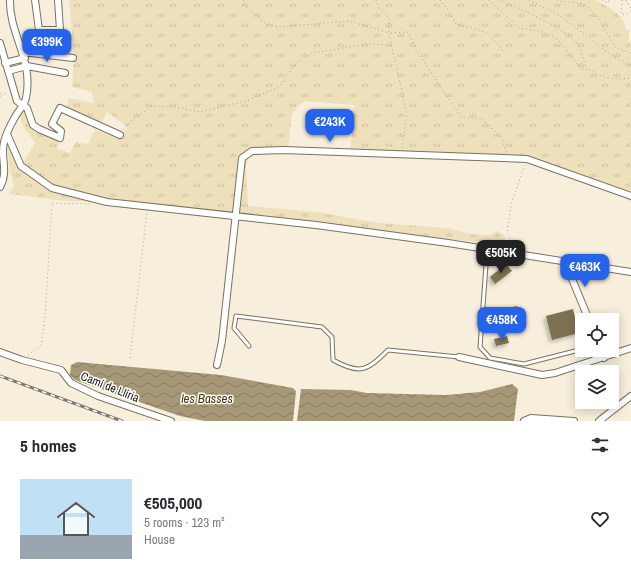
<!DOCTYPE html>
<html lang="en">
<head>
<meta charset="utf-8">
<style>
  :root { --surface:#fff; --page:#f7f7f7; --text:#2b2b33; --muted:#7c7c81; --line:#e1e1e2; --accent:#2563eb }
  body { margin:0; font-family:"Archivo Narrow",sans-serif; background:var(--page); color:var(--text); height:100vh; display:flex; flex-direction:column; font-size:15px; white-space:nowrap }
  * { box-sizing:border-box; margin:0 }
  p { font-size:13px; color:var(--muted) }
  .icon { flex:none; width:22px; height:22px; fill:none; stroke:currentColor; stroke-width:2; stroke-linecap:round; stroke-linejoin:round }
  .map { position:relative; height:421px; overflow:hidden }
  .side { display:flex; flex-direction:column; background:var(--surface); flex:1 }
  .side>* { flex:none }
  .fabs { position:absolute; left:575px; top:313px; display:grid; gap:8px }
  .fabs a { display:grid; place-items:center; width:44px; height:44px; border-radius:0px; background:var(--surface); box-shadow:0 2px 10px #0003; font-size:20px }
  .price { position:absolute; translate:-50% -34px; padding:0 9px; border-radius:8px; background:var(--accent); color:#fff; font-size:13px; line-height:26px; filter:drop-shadow(0 1px 2px #0008) }
  .price::after { content:''; position:absolute; left:50%; top:24px; width:12px; height:9px; margin-left:-6px; background:inherit; clip-path:polygon(0 0,100% 0,50% 100%) }
  .price.current { background:#222; color:#fff }
  ul { padding:0; list-style:none }
  li { display:flex; align-items:center; gap:12px; height:100px; padding:0 20px }
  li+li { border-top:1px solid var(--line) }
  li span { display:grid; place-items:center; flex:none; width:112px; height:80px; border-radius:0px; color:#555 }
  li>.icon { margin-inline-start:auto }
  span .icon { width:48px; height:48px; fill:#fffc; stroke-width:1 }
  li b { font-size:17px }
  h2 { display:flex; justify-content:space-between; align-items:center; height:48px; padding:0 20px; font-size:17px }
  .map>svg:first-child { display:block }
</style>
</head>
<body>
<div class="map">
<svg width="631" height="421" viewBox="0 0 631 421">
  <defs>
    <pattern id="grass-tufts" width="24" height="20" patternUnits="userSpaceOnUse"><rect width="24" height="20" fill="#efe0bc"/><path d="M3 7l-1-3M5 7V3M7 7l1-3M15 17l-1-3M17 17v-4M19 17l1-3" fill="none" stroke="#ccbfa0"/></pattern>
    <pattern id="water-waves" width="16" height="10" patternUnits="userSpaceOnUse"><rect width="16" height="10" fill="#a69877"/><path d="M0 5q4-4 8 0t8 0" fill="none" stroke="#867b60"/></pattern>
    <filter id="shadow"><feDropShadow dx="-2.5" dy="2.5" stdDeviation="2" flood-color="#0004"/></filter>
  </defs>
  <rect width="100%" height="100%" fill="#f7efdb"/>
  <path fill="url(#grass-tufts)" d="M69,0h526c12,6 30,14 31,30h3v12l2,1v160l-12,-12 -92,-32 -179,-6 3,-7 3,-41 -49,-4 -7,5 -6,9 -4,33 -36,3 -6,13 2,42 69,6 62,11 68,5 24,6 18,1 8,-4 8,4 -1,12 -28,-5 -369,-40 -42,-1 -56,-7 5,-8 -5,-18 -2,-34 15,31 13,-22 -12,-17 -5,-14 9,-4 6,17 27,13 -3,11 13,4 6,-11 12,2 7,-14 23,9 10,-12 -21,-15 -6,12 -35,-17 3,-9 25,5 -2,-11 -20,-5 2,-32z"/>
  <path fill="url(#water-waves)" d="M77,362l144,13 72,13 3,3 -3,30h-88l-25,-5 -105,-36 -5,-5 1,-10z
    M512,384l6,5 -4,32h-217l4,-32 50,1 16,3 79,2 34,-3z"/>
  <path fill="#7e7151" filter="url(#shadow)" d="M506,264l6,7 -17,13 -5,-7z
    M517,306l3,10 -14,3 -2,-10z
    M573,309l6,24 -27,7 -6,-24z
    M507,336l2,7 -13,3 -2,-7z"/>
  <g fill="none" stroke-linecap="round" stroke-linejoin="round">
    <defs>
      <path id="lane" d="M486,265l-6,82 10,11 34,6 55,-14 12,4 6,5
        M249,346l-15,-18 2,-12 86,11 10,10 1,23c27,15 34,11 55,-10l71,7"/>
      <path id="street" d="M35,0l4,30 -1,23
        M39,30h21l-2,-30
        M0,43l17,58 10,7 6,17 6,4 21,9 1,-7 -9,-7 8,-16 60,27
        M23,52l50,6
        M5,63l20,-5
        M8,71l19,-5 38,7
        M7,134l14,32 31,22 55,14 209,23 132,18 183,29
        M0,187c9,-16 0,-29 4,-45 2,-8 7,-18 11,-25 3,-6 10,-12 11,-19 8,-37 -17,-64 -16,-98
        M565,262l24,58
        M601,350l3,8
        M0,352l22,8 39,10 10,13 27,13 73,25
        M459,357l83,18 13,-2 76,-25
        M217,365l5,-24 20,-183 10,-7 32,-1 243,9 104,37
        M524,421l7,-3 43,3
        M599,421l32,-25"/>
    </defs>
    <use href="#lane" stroke="#797260" stroke-width="5"/>
    <use href="#street" stroke="#797260" stroke-width="8"/>
    <path stroke="#aba595" stroke-width="1" stroke-dasharray="1 3" stroke-linecap="butt" d="M244,0v5l22,19 13,3 70,-6 40,12 18,81 -5,35
      M376,0l3,9 10,9v15l19,-1 7,16 46,69 22,2 19,20 4,13
      M440,0l9,11 7,13c25,7 34,5 48,29
      M489,0l30,28 20,3 11,4 9,6 21,27 6,2
      M500,0c18,8 68,29 77,44 5,8 7,18 10,26h5c8,9 28,10 39,8
      M529,0l33,17 50,39 19,9
      M557,0c8,3 17,1 25,4 13,4 27,32 33,43l16,6
      M602,0l6,3 1,-3
      M622,0l-1,14 5,1 5,-4
      M626,0l5,9
      M0,92v7
      M1,95l7,-2
      M123,130l8,-9 21,-15 22,1 26,5 46,-11 33,-14 18,-25 16,-9 53,-9 27,1
      M517,248l-10,-15 4,-29 14,-39
      M28,355l13,-9 4,-28 7,-115 38,1
      M130,358l17,-146"/>
    <use href="#lane" stroke="#fff" stroke-width="3"/>
    <use href="#street" stroke="#fff" stroke-width="6"/>
    <defs>
      <path id="rail" d="M0,376l122,45"/>
    </defs>
    <use href="#rail" stroke="#7f796c" stroke-width="3"/>
    <use href="#rail" stroke="#fff" stroke-width="1.5" stroke-dasharray="4.5" stroke-linecap="butt"/>
  </g>
  <g text-anchor="middle" stroke-width="3" stroke-linejoin="round" paint-order="stroke">
    <g font-size="12" fill="#19160f" stroke="#fff">
      <text transform="translate(110 387) rotate(22)" y="4">Camí de Llíria</text>
    </g>
    <g font-size="13" font-style="italic" fill="#49380c" stroke="#fff">
      <text x="207" y="403">les Basses</text>
    </g>
  </g>
</svg>
<div class="fabs">
<a><svg class="icon" aria-label="locate" viewBox="0 0 24 24"><circle cx="12" cy="12" r="6"/><path d="M12 2v4M12 18v4M2 12h4M18 12h4"/></svg></a>
<a><svg class="icon" aria-label="layers" viewBox="0 0 24 24"><path d="M12 4l9 5-9 5-9-5zM3 14l9 5 9-5"/></svg></a>
</div>
<b class="price" style="left:47px;top:63px">€399K</b>
<b class="price" style="left:330px;top:143px">€243K</b>
<b class="price current" style="left:501px;top:274px">€505K</b>
<b class="price" style="left:585px;top:288px">€463K</b>
<b class="price" style="left:502px;top:341px">€458K</b>
</div>
<section class="side">
<h2>5 homes<svg class="icon" aria-label="filters" viewBox="0 0 24 24"><path d="M4 7h16M4 17h16"/><circle cx="9" cy="7" r="2"/><circle cx="15" cy="17" r="2"/></svg></h2>
<ul>
<li><span style="background:linear-gradient(#bfe0f5 70%,#9aa5b1 0)"><svg class="icon" aria-label="home" viewBox="0 0 24 24"><path d="M3 11l9-7 9 7M6 9v11h12V9"/></svg></span><div><b>€505,000</b><p>5 rooms · 123 m²</p><p>House</p></div><svg class="icon" aria-label="heart" viewBox="0 0 24 24"><path d="M12 20l-8-8c-3-5 5-10 8-4 3-6 11-1 8 4z"/></svg></li>
</ul>
</section>
</body>
</html>
